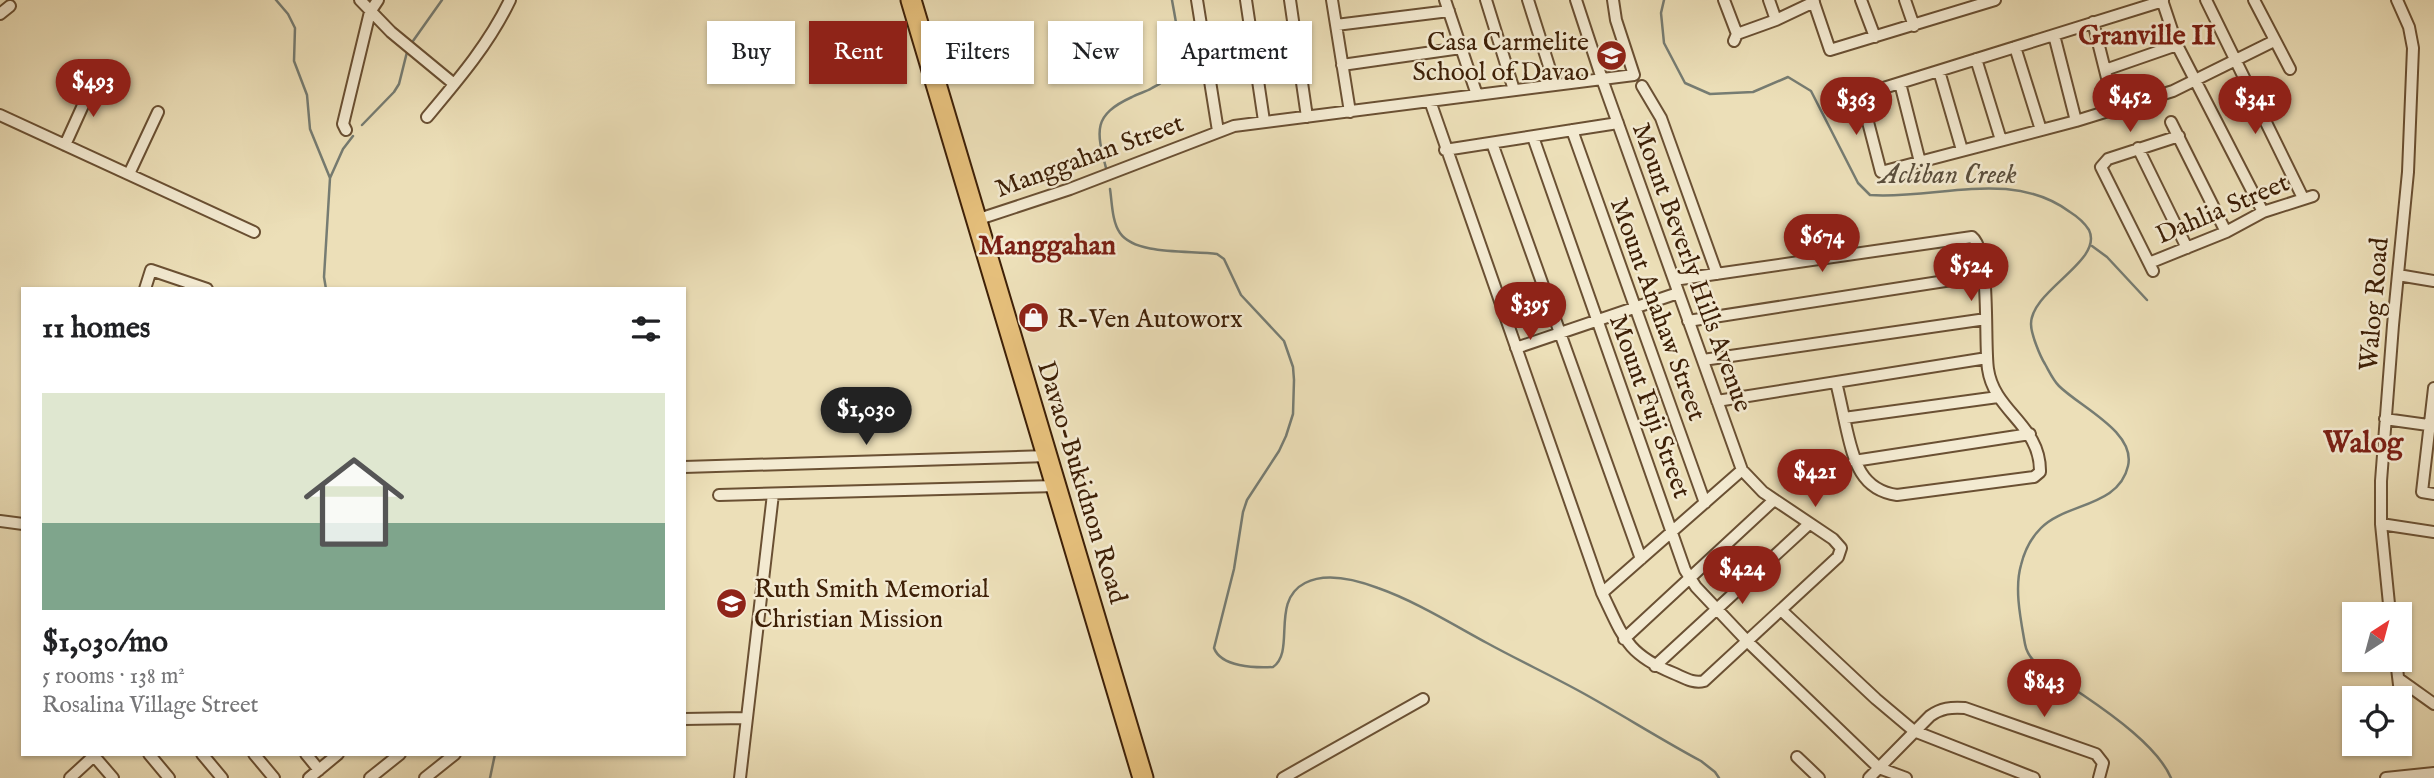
<!DOCTYPE html>
<html lang="en">
<head>
<meta charset="utf-8">
<style>
  :root { --surface:#fff; --page:#f6f6f6; --text:#202124; --muted:#757577; --accent:#8f2418 }
  body { margin:0; font-family:"IM FELL English",serif; background:var(--page); color:var(--text); height:100vh; display:flex; flex-direction:column; font-size:26px; white-space:nowrap }
  * { box-sizing:border-box; margin:0 }
  p { font-size:23px; color:var(--muted) }
  .icon { flex:none; width:38px; height:38px; fill:none; stroke:currentColor; stroke-width:2; stroke-linecap:round; stroke-linejoin:round }
  .map { position:relative; flex:1; overflow:hidden }
  .side { position:absolute; left:21px; top:287px; width:665px; height:469px; display:flex; flex-direction:column; background:var(--surface); border-radius:0px; box-shadow:0 2px 5px #0004 }
  .side>* { flex:none }
  .hud { position:absolute; left:707px; top:21px; width:665px; height:63px; display:flex; gap:14px }
  .needle { width:46px; rotate:36deg }
  .fabs { position:absolute; left:2342px; top:602px; display:grid; gap:14px }
  .fabs a { display:grid; place-items:center; width:70px; height:70px; border-radius:0px; background:var(--surface); box-shadow:0 2px 5px #0004; font-size:35px }
  .price { position:absolute; translate:-50% -60px; padding:0 16px; border-radius:24px; background:var(--accent); color:#fff; font-size:23px; line-height:46px; filter:drop-shadow(0 2px 4px #0008) }
  .price::after { content:''; position:absolute; left:50%; top:42px; width:21px; height:16px; margin-left:-10px; background:inherit; clip-path:polygon(0 0,100% 0,50% 100%) }
  .price.on { background:#222; color:#fff }
  ul { padding:0; list-style:none }
  li { display:grid; align-content:center; gap:14px; height:371px; padding:0 21px }
  li span { display:grid; place-items:center; height:217px; border-radius:0px; color:#555 }
  li>.icon { margin-inline-start:auto }
  span .icon { width:126px; height:126px; fill:#fffc; stroke-width:1 }
  li b { font-size:30px }
  h2 { display:flex; justify-content:space-between; align-items:center; height:84px; padding:0 21px; font-size:30px }
  .chip { padding:0 24px; border-radius:0px; background:var(--surface); box-shadow:0 2px 5px #0004; font-size:24px; line-height:63px }
  .chip.on { background:var(--accent); color:#fff }
  .map>svg:first-child { display:block }
</style>
</head>
<body>
<div class="map">
<svg width="2434" height="778" viewBox="0 0 2434 778">
  <rect width="100%" height="100%" fill="#ecdfb8"/>
  <filter id="stains"><feTurbulence type="fractalNoise" baseFrequency=".00286" numOctaves="4"/><feColorMatrix values="0 0 0 0 .2 0 0 0 0 .09 0 0 0 0 .02 0 0 0 .5 -.17"/></filter>
  <radialGradient id="worn" r=".72"><stop offset=".6" stop-color="#630" stop-opacity="0"/><stop offset="1" stop-color="#630" stop-opacity=".3"/></radialGradient>
  <g fill="none" stroke-linecap="round" stroke-linejoin="round">
    <path stroke="#767c72" stroke-width="2.5" d="M276,0l12,14 7,14 -1,33 13,34 3,34 20,49
      M1664,0l-3,13 3,30 21,40 25,11 43,-2 35,-15 23,14 47,92 12,12c66,5 141,-27 200,17 8,5 14,10 19,18 15,31 -58,60 -58,94 0,10 9,32 14,40 4,7 8,16 14,22 21,21 77,46 69,80 -9,41 -63,37 -87,62 -10,10 -17,25 -20,37 -7,24 0,56 4,79 4,24 40,39 58,51 28,19 75,52 88,83
      M413,41l29,-41
      M362,125l32,-33 5,-8 8,-32
      M1106,168c-10,-38 -13,-53 26,-71 7,-4 14,-5 20,-9 9,-4 16,-9 20,-18 11,-23 4,-46 0,-70
      M1110,189c2,13 2,33 10,44 16,23 72,17 97,21l7,5 17,36 43,46 9,26 1,13 -1,34 -7,22 -7,15 -32,49 -4,12 -9,57 -20,79c7,19 41,20 59,19 23,-16 -3,-66 32,-84 21,-11 52,-3 73,5 37,13 74,36 109,55 31,17 63,32 94,49 40,22 79,47 120,69l14,11 4,6
      M2092,246l15,11 40,43
      M326,289l-2,-12 6,-99 13,-29 10,-13
      M490,778l5,-24"/>
    <defs>
      <path id="street" d="M360,0l31,32 63,52
        M1197,0l21,131
        M1246,0l18,121
        M1290,0l17,117
        M1332,0l18,112
        M1445,0l32,95
        M1486,0l28,90
        M1528,0l27,85
        M1724,0l13,34
        M1769,0l7,20
        M1813,0l17,50 165,-50
        M1861,0l14,37
        M1905,0l9,26
        M2162,0l15,45 86,167
        M2206,0l97,198
        M2254,0l36,69
        M2163,1l-302,94 20,77 195,-51 97,-30 101,-50
        M0,14l10,-8
        M2093,22l22,88
        M1336,25l113,-14
        M2054,35l22,86
        M1734,41l3,-7 39,-14 38,-18
        M2015,47l26,83
        M1976,59l25,81
        M1342,65l119,-17
        M2105,70l72,-25
        M1939,71l23,79
        M1900,83l20,79
        M1642,86l19,32 56,156
        M1430,101l172,492c21,43 24,61 71,80 10,4 20,11 31,8l134,-124 3,-9 -8,-9 -70,-47 -21,-22 -140,-391 -26,-79
        M0,115l254,117
        M427,117c31,-37 62,-73 83,-117
        M2171,122l55,110
        M346,130l-3,-6 27,-112 8,-12
        M1572,130l133,373
        M1533,137l152,433 11,17 52,55 131,126 27,10
        M1492,143l149,416
        M65,145l29,-64
        M2138,148l49,100
        M1445,150l173,-27
        M129,174l29,-62
        M976,220l94,-31 164,-63 400,-51 -18,-55 -3,-20
        M2149,263l77,-31 37,-20 50,-16
        M2153,271l-52,-104 7,-8 71,-23
        M2398,275l36,6
        M1674,280l298,-43c19,14 12,106 16,132 6,43 53,56 52,103l-6,5 -137,18c-36,-5 -43,-34 -50,-64 -4,-17 -7,-33 -11,-49
        M145,289l6,-19 56,19
        M1688,321l296,-46
        M1516,348l162,-55
        M1703,360l283,-41
        M2434,388l-12,104 12,2
        M1717,401l270,-43
        M1844,418l154,-21
        M2385,419l43,6
        M1854,461l176,-27
        M684,467l364,-11
        M719,495l338,-9
        M0,521l23,3
        M2381,524l53,8
        M1602,593l140,-123
        M1781,610l95,89 38,32 120,47
        M2390,614l-9,-90v-43l12,-156 15,-153 5,-124 -4,-21 -12,-27
        M1624,639l150,-139
        M2396,660l7,58
        M1655,666l154,-142
        M2399,679l35,25
        M684,719l62,-1
        M149,754l20,24
        M202,754l20,24
        M254,754l20,24
        M306,754l13,16
        M94,756l19,22
        M1797,757l22,21
        M70,778l26,-24
        M309,778l29,-24
        M370,778l30,-24
        M425,778l30,-24
        M740,778l33,-284
        M1283,778l140,-79
        M1869,778l61,-62c11,-8 21,-9 35,-8l131,46 7,9 -4,15
        M2386,778l48,-5"/>
      <path id="highway" d="M911,0l232,778"/>
    </defs>
    <use href="#street" stroke="#6a5033" stroke-width="14"/>
    <use href="#highway" stroke="#3e2007" stroke-width="23"/>
    <use href="#street" stroke="#f3ead1" stroke-width="10"/>
    <use href="#highway" stroke="#e6c07c" stroke-width="19"/>
  </g>
  <defs>
    <symbol id="school-disc" viewBox="-11 -11 22 22"><circle r="9.5" fill="#8f2418" stroke="#f3ead1"/><path d="M0-5L7-2L0 1L-7-2ZM-4 1L0 2.5L4 1V4Q0 6-4 4Z" fill="#fff"/></symbol>
    <symbol id="shop-disc" viewBox="-11 -11 22 22"><circle r="9.5" fill="#8f2418" stroke="#f3ead1"/><path d="M-5-2.5h2.3a2.7 3.5 0 0 1 5.4 0H5L5.5 6h-11ZM-1.5-2.5h3a1.5 2.3 0 0 0-3 0Z" fill="#fff"/></symbol>
  </defs>
  <g fill-rule="evenodd">
    <use href="#school-disc" x="1594" y="38" width="35" height="35"/>
    <use href="#shop-disc" x="1016" y="300" width="35" height="35"/>
    <use href="#school-disc" x="714" y="586" width="35" height="35"/>
  </g>
  <g text-anchor="middle" stroke-width="5" stroke-linejoin="round" paint-order="stroke">
    <g font-size="26" fill="#3e2007" stroke="#f3ead1" text-anchor="start">
      <text x="1589" y="50" text-anchor="end">Casa Carmelite<tspan x="1589" dy="30">School of Davao</tspan></text>
      <text x="1057" y="327">R-Ven Autoworx</text>
      <text x="754" y="597">Ruth Smith Memorial<tspan x="754" dy="30">Christian Mission</tspan></text>
    </g>
    <g font-size="26" fill="#3e2007" stroke="#f3ead1">
      <text transform="translate(1089 155) rotate(-20)" y="9">Manggahan Street</text>
      <text transform="translate(2222 208) rotate(-23)" y="9">Dahlia Street</text>
      <text transform="translate(1693 267) rotate(70)" y="9">Mount Beverly Hills Avenue</text>
      <text transform="translate(2373 304) rotate(-85)" y="9">Walog Road</text>
      <text transform="translate(1659 309) rotate(70)" y="9">Mount Anahaw Street</text>
      <text transform="translate(1651 406) rotate(70)" y="9">Mount Fuji Street</text>
      <text transform="translate(1083 482) rotate(73)" y="9">Davao-Bukidnon Road</text>
    </g>
    <g font-size="28" font-weight="bold" fill="#7a1f14" stroke="#f3ead1">
      <text x="2147" y="44">Granville II</text>
      <text x="1047" y="254">Manggahan</text>
    </g>
    <g font-size="28" font-style="italic" fill="#5a4e3c" stroke="#f3ead1">
      <text x="1948" y="183">Acliban Creek</text>
    </g>
    <g font-size="30" font-weight="bold" fill="#7a1f14" stroke="#f3ead1">
      <text x="2363" y="452">Walog</text>
    </g>
  </g>
  <rect width="100%" height="100%" filter="url(#stains)"/>
  <rect width="100%" height="100%" fill="url(#worn)"/>
</svg>
<div class="fabs">
<a><svg class="needle" viewBox="-14 -14 28 28"><path d="M0-13l5 13h-10z" fill="#e53935"/><path d="M0 13l5-13h-10z" fill="#757577"/></svg></a>
<a><svg class="icon" aria-label="locate" viewBox="0 0 24 24"><circle cx="12" cy="12" r="6"/><path d="M12 2v4M12 18v4M2 12h4M18 12h4"/></svg></a>
</div>
<b class="price" style="left:93px;top:119px">$493</b>
<b class="price" style="left:2130px;top:134px">$452</b>
<b class="price" style="left:2255px;top:136px">$341</b>
<b class="price" style="left:1856px;top:137px">$363</b>
<b class="price" style="left:1822px;top:274px">$674</b>
<b class="price" style="left:1971px;top:303px">$524</b>
<b class="price" style="left:1530px;top:342px">$395</b>
<b class="price on" style="left:866px;top:447px">$1,030</b>
<b class="price" style="left:1815px;top:509px">$421</b>
<b class="price" style="left:1742px;top:606px">$424</b>
<b class="price" style="left:2044px;top:719px">$843</b>
<div class="hud">
<a class="chip">Buy</a>
<a class="chip on">Rent</a>
<a class="chip">Filters</a>
<a class="chip">New</a>
<a class="chip">Apartment</a>
</div>
<section class="side">
<h2>11 homes<svg class="icon" aria-label="filters" viewBox="0 0 24 24"><path d="M4 7h16M4 17h16"/><circle cx="9" cy="7" r="2"/><circle cx="15" cy="17" r="2"/></svg></h2>
<ul>
<li><span style="background:linear-gradient(#dfe7d0 60%,#7fa58c 0)"><svg class="icon" aria-label="home" viewBox="0 0 24 24"><path d="M3 11l9-7 9 7M6 9v11h12V9"/></svg></span><div><b>$1,030/mo</b><p>5 rooms · 138 m²</p><p>Rosalina Village Street</p></div></li>
</ul>
</section>
</div>
</body>
</html>
